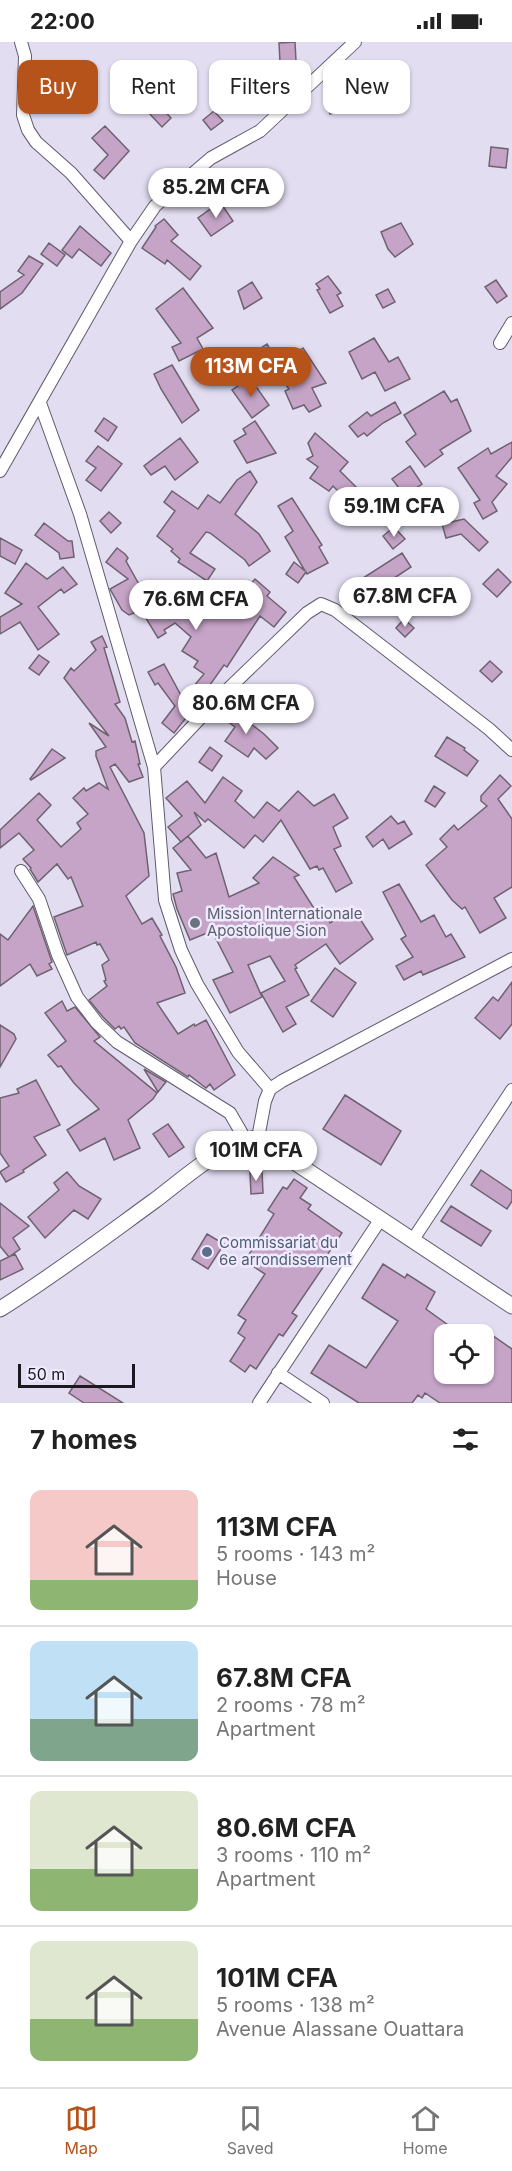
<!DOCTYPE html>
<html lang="en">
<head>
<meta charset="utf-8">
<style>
  :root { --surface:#fff; --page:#f6f6f6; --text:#222; --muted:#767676; --line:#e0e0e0; --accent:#b6531a }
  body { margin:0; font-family:Inter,sans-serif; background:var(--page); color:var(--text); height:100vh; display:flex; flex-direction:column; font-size:22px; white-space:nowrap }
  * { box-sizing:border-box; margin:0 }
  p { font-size:20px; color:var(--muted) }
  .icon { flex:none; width:33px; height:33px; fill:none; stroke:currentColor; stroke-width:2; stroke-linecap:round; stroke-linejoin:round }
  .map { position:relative; height:1361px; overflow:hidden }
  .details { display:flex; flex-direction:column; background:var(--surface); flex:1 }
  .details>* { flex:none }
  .top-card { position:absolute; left:18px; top:18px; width:477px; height:54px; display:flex; gap:12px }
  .tools { position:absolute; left:434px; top:1282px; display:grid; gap:12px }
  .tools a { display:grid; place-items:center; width:60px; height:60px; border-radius:12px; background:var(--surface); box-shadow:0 2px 4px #0004; font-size:30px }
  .scale { position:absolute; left:18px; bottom:15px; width:117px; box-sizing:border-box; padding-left:6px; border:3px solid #1b1920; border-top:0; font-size:16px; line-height:21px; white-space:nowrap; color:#1b1920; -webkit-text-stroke:4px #f0eafe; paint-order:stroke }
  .price { position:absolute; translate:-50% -51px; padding:0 14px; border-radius:21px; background:#fff; color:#222; font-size:20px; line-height:39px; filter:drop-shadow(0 2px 3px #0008) }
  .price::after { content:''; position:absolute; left:50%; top:36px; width:18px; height:14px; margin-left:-9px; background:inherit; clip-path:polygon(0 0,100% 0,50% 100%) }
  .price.current { background:var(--accent); color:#fff }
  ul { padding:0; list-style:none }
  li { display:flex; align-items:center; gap:18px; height:150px; padding:0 30px }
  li+li { border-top:2px solid var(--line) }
  li span { display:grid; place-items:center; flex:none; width:168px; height:120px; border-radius:12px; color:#555 }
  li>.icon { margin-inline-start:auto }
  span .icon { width:72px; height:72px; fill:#fffc; stroke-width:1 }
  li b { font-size:26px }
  h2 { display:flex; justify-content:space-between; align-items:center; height:72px; padding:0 30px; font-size:26px }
  .pill { padding:0 21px; border-radius:12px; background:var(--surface); box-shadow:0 2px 4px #0004; font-size:21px; line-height:54px }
  .pill.current { background:var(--accent); color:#fff }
  .status { display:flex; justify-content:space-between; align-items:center; height:42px; padding:0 30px; background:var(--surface); direction:ltr }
  .status svg { height:16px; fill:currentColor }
  .menu { display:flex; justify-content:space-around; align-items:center; height:84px; border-top:2px solid var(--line); background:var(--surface); font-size:16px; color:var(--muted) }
  .menu a { display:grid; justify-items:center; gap:3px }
  .menu .current { color:var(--accent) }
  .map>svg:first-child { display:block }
</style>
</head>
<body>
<div class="status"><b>22:00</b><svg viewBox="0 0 49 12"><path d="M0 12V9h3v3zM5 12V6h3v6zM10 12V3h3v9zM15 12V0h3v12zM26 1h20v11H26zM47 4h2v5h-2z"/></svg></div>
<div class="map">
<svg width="512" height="1361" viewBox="0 0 512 1361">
  <rect width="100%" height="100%" fill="#e2ddf1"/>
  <path fill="#c5a4c7" stroke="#6f6270" stroke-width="1.5" d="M295,0l1,19 -16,1 -1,-19z
    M345,53l5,13 -20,6 -4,-13z
    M157,61l14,15 -9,9 -14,-15z
    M214,69l9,10 -12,9 -8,-10z
    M105,84l24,25 -25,28 -10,-9 14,-15 -16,-17z
    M491,105l17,2 -2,19 -17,-2z
    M220,160l13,19 -22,15 -13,-18z
    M164,177l14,16 -7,6 30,25 -11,14 -23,-20 -2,4 -23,-16 14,-21 -1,-1z
    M401,181l12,21 -18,13 -7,-8 -7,-17z
    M80,184l31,27 -10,13 -22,-17 -7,9 -10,-8z
    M49,201l16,12 -8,11 -16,-12z
    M29,214l14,8 -21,29 -22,16v-17l24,-17 -6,-4z
    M328,234l13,17 -4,2 6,11 -13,7 -13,-23 3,-1 -4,-5z
    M496,238l11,16 -10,7 -12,-16z
    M252,240l10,16 -18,11 -6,-18z
    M183,246l30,40 -16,10 6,11 -24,12 -7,-14 9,-4 -25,-34z
    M388,247l7,13 -12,6 -7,-13z
    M374,296l15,24 9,-5 12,22 -25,12 -10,-19 -13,7 -13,-27z
    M267,302l6,10 -21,14 -7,-10z
    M303,306l23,35 -14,5 9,18 -12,6 -5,-7 -11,4 -8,-18 4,-2 -7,-9 15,-9 -9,-13z
    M172,323l27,45 -17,13 -21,-34 -7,-15z
    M250,336l19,27 -17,13 -20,-28z
    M444,349l7,11 6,-3 14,32 -31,19 3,4 -18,13 -19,-25 10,-8 -12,-19z
    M395,360l6,11 -18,10 -16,13 -3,-3 -6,4 -9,-11 18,-14 4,4z
    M104,376l13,9 -9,14 -13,-10z
    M255,379l21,32 -29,10 -13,-22 12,-7 -3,-5z
    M315,391l33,29 -8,9 33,33 -11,8 -10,-12 -2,3 -17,-17 -4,5 -19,-13 8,-11 -11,-8 6,-3 -5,-13z
    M180,396l18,24 -23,18 -10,-14 -14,9 -7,-9z
    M512,400v15l-16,19 11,8 -15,18 5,9 -14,8 -9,-16 6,-3 -22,-32 30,-20 3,6z
    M98,404l24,18 -21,27 -15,-11 10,-12 -10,-7z
    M410,424l12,18 -17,12 -13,-17z
    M250,429l7,11 -22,32 24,20 11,17 -21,15 -4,-6 -35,-27 -4,-1 -16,21 25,16 -8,12 -29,-19 2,-3 -9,-8 2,-2 -16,-13 18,-25 -11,-9 8,-11 26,18 10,-14 12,8 17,-23z
    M292,456l30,47 -3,2 9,16 -21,11 -1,-2 -8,11 -12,-9 8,-12 11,9 -20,-34 8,-6 -15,-25z
    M109,470l12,11 -10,10 -11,-12z
    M464,477l24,23 -9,9 -18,-17 -15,4 -4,-14z
    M44,481l24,18h4l2,16 -14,2 -1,-6 -24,-18z
    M394,485l11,12 -12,10 -10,-13z
    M0,496l22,12 -7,14 -15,-8z
    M117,506l8,6 3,4 -2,3 29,52 22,-25 25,21 4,-15 30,7 19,-22 15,13 -3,4 19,16 -12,15 -14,-11 -33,51 -3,-2 -17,24 5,4 -9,10 -2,-2 -7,7 -4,5 2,2 -7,4 -11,14 -12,-10 13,-17 -17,-23 -3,2 -7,-13 16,-8 19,35 21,-25 -10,-7 4,-6 -16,-10 9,-14 -16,-14 -11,7 2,3 -8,5 -17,-28 -12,5 -7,-5 -12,-21 18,-10 -22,-17z
    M402,511l9,14 -41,27 -10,-14z
    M26,521l21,16 16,-12 14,17 -13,9 -3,-4 -23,18 21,27 -21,16 -18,-28 -20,12v-17l22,-13 -17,-11z
    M498,527l13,13 -14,15 -14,-13z
    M404,577l10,9 -9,9 -9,-9z
    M102,594l5,11 -3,1 16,54 -5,2 10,14 7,24 3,-1 5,23h-2l5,13 -14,5 -14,-18 -5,3 34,66 5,43 -23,20 16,28 10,-6 10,17 -2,1 16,31 9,26 -28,10 21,31 16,-10 1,2 11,-6 29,55 -21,15 -4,-6 -4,4 -17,-13 -1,2 -53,-34 -11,-16 -3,2 -2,-3 -4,3 -12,-12 -14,-17 18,-14 -3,-5 2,-1 -4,-15 7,-5 -9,-16 -3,1 -1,-3 -29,13 -13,-38 29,-11 -12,-29 -3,2 -11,-15 -19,18 -8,-13 1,-1 -8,-9 11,-9 -15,-17 -19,15v-18l39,-37 12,12 -14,15 24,27 20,-18 -4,-6 11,-9 -15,-16 11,-10 2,3 13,-8 9,6 -12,-33v-5l10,-4 -17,-24 20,13 -45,-58 7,-10 3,3 22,-21 -5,-8z
    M39,613l10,7 -10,13 -10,-7z
    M490,619l12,11 -10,10 -12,-11z
    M225,662l39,30 14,14 -12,11 -12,-11 -6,9 -23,-16 10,-14 -19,-14z
    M447,695l18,11 -1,2 14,11 -11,15 -32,-20z
    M210,705l12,9 -10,15 -13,-9z
    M52,707l13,9 -34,22 -1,-1z
    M500,733l11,11 -13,13 14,20v68l-18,11 12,20 -26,15 -15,-26 -3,2 -10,-9 -26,-35 21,-18 -7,-8 14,-14 4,5 29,-24 -6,-5v-5z
    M223,735l19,14 -7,10 19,17 13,-16 12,9 19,-20 16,15 20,-12 14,24 -15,9 8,19 -7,3 18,34 -16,9 -13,-24 -4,2 -2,-4 -7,3 -29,-49 -18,22 -8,-7 -11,13 -36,-29 -3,3 -11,-10 7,13 -20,17 -13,-15 14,-11 -16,-18 21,-17 18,22z
    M434,744l11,7 -10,14 -10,-6z
    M391,774l7,8 6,-3 8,13 -23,15 -6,-10 -10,8 -7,-10z
    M188,794l18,22 10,-5 13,44 30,-14 -6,-5 20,-21 26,18 -5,2 21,33 6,-3 9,16 23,-15 20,31 -33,25 -14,-20 -31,21 2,3 -2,1 14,26 -23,12 10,17 -13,8 -22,-39 24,-12 -15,-25 -22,9 14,32 -32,16 -17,-33 20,-8 -21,-41 -22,9 -13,-31 -4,-15 9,-3 -5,-18 14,-3 -18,-22z
    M399,842l22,38 13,-7 12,22 5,-3 14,23 -42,18 -2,-4 -17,9 -8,-14 17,-9 -12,-18 5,-3 -23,-44z
    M33,864l19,56 -3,2 3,5 -15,7 -7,-12 -30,22v-52l8,6z
    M335,926l21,15 -23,34 -22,-16z
    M512,940v42l-12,15 -25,-21 18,-21 5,4z
    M62,959l5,10 8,-4 25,30 -6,4 63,52 -4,6 -25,21 12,28 -26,12 -9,-22 -25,13 -13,-21 32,-21 -25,-26 -13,-17 -3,1 -10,-12 18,-14 -21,-28z
    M0,983l14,9 2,5 -16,28z
    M144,1027l22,13 -8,10z
    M36,1038l24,45 -26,12 12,18 -23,15 1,2 -18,10 -6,-10 9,-6 -9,-13v-55l19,-5 -2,-4z
    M345,1053l56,36 -20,34 -58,-36z
    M168,1082l16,23 -15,10 -16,-23z
    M481,1128l31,21v10l-5,8 -36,-24z
    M262,1129l1,22 -12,1 -1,-22z
    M67,1130l12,14 22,13 -13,20 -14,-9 -29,28 -17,-21 31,-27 -5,-7z
    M294,1137l13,9 -7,10 11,7 -3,4 34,24 -17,25 3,2 -36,53 5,3 -14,20 -4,-2 -23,35 -6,-4 -5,7 -15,-11 15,-23 -7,-5 8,-13 -8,-5 27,-41 -20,-13 29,-47 -6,-4 15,-23 4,2z
    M0,1161l29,23 -16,12 7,11 -11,8 -9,-11z
    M451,1164l40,25 -10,15 -40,-25z
    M207,1192l17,10 -16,25 -16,-10z
    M15,1212l8,15 -23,11v-19z
    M383,1222l22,14 2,-4 28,18 -9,17 36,26h-18v39h39v-45l29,20v54h-72l-15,-10 -3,5 -4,-3 -6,8h-53l-48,-30 18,-28 37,23 32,-47 -36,-23z
    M80,1334l43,27h-39l-15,-10z"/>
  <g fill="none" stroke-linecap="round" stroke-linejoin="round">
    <defs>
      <path id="minor" d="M21,0l4,14 -2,59 5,15 8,12 35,31 60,68
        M500,301l12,-20
        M40,361l40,111 74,253 11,133 16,50 16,34 41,68 32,37
        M0,429l131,-230 24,-35 56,-48 49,-27 95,-89
        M154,725l69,-73 84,-81 14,-9 14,6 154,119 23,21
        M21,829l18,28 19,56 19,42 20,26 20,19 113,71 15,26
        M258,1096l7,-37 5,-12 12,-8 230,-122
        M412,1199l100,-151
        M278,1331l45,30
        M259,1361l121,-183"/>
      <path id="tertiary" d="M0,1267c53,-33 103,-71 154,-108 27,-20 70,-60 104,-63l254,168"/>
    </defs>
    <use href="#minor" stroke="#605b6c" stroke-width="14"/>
    <use href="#tertiary" stroke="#605b6c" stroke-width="17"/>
    <use href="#minor" stroke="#fff" stroke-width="12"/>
    <use href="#tertiary" stroke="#fff" stroke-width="15"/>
  </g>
  <circle fill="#6b7280" stroke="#f0eafe" stroke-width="2" cx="195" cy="881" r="6"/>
  <circle fill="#5c6f8a" stroke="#f0eafe" stroke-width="2" cx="207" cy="1210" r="6"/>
  <g text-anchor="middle" stroke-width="5" stroke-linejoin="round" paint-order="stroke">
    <g font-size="15" fill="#5b616d" stroke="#f0eafe" text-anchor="start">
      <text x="207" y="877">Mission Internationale<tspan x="207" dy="17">Apostolique Sion</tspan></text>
    </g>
    <g font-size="15" fill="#4e5e75" stroke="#f0eafe" text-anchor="start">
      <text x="219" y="1206">Commissariat du<tspan x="219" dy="17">6e arrondissement</tspan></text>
    </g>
  </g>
</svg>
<div class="tools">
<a><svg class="icon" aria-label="locate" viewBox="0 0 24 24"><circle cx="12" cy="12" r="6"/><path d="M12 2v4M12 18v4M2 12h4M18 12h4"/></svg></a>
</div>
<div class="scale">50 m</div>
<b class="price" style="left:216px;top:177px">85.2M CFA</b>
<b class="price current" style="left:251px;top:356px">113M CFA</b>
<b class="price" style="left:394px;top:496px">59.1M CFA</b>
<b class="price" style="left:405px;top:586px">67.8M CFA</b>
<b class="price" style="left:196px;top:589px">76.6M CFA</b>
<b class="price" style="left:246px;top:693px">80.6M CFA</b>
<b class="price" style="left:256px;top:1140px">101M CFA</b>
<div class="top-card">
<a class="pill current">Buy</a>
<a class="pill">Rent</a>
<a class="pill">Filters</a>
<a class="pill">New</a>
</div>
</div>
<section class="details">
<h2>7 homes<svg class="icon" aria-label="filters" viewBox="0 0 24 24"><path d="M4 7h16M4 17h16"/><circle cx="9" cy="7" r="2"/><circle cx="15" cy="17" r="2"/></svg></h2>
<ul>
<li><span style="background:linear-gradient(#f6c9c9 75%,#8fb573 0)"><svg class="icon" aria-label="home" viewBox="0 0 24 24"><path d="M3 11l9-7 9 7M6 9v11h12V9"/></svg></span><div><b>113M CFA</b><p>5 rooms · 143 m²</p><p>House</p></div></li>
<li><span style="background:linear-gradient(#bfe0f5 65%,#7fa58c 0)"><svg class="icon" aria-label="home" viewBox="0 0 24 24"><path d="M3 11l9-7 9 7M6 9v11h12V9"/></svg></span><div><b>67.8M CFA</b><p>2 rooms · 78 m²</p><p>Apartment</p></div></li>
<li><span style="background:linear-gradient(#dfe7d0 65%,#8fb573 0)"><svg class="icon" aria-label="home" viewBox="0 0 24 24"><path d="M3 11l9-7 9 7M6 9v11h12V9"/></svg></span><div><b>80.6M CFA</b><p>3 rooms · 110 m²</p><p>Apartment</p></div></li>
<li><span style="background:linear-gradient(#dfe7d0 65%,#8fb573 0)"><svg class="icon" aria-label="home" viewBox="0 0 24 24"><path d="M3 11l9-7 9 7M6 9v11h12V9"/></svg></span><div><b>101M CFA</b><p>5 rooms · 138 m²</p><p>Avenue Alassane Ouattara</p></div></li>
</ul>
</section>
<nav class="menu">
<a class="current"><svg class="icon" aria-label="map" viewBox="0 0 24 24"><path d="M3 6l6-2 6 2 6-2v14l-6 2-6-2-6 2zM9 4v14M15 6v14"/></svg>Map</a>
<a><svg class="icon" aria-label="saved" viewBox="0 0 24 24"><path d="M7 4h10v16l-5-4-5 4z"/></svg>Saved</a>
<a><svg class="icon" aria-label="home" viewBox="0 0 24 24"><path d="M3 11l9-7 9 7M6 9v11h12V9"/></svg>Home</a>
</nav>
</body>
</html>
